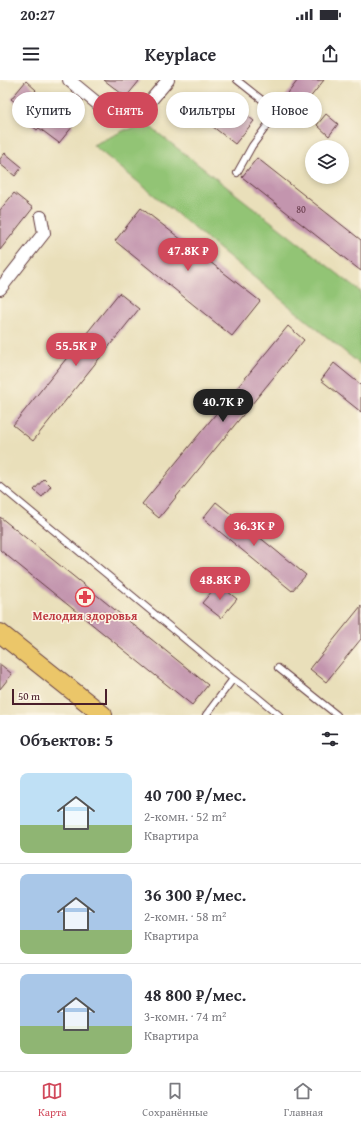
<!DOCTYPE html>
<html lang="ru">
<head>
<meta charset="utf-8">
<style>
  :root { --surface:#fff; --page:#f2f2f3; --text:#2b2b33; --muted:#7c7c81; --line:#e1e1e2; --accent:#d1495b }
  body { margin:0; font-family:"Gentium Book Plus",serif; background:var(--page); color:var(--text); height:100vh; display:flex; flex-direction:column; font-size:15px; white-space:nowrap }
  * { box-sizing:border-box; margin:0 }
  p { font-size:13px; color:var(--muted) }
  .icon { flex:none; width:22px; height:22px; fill:none; stroke:currentColor; stroke-width:2; stroke-linecap:round; stroke-linejoin:round }
  .map { position:relative; height:635px; overflow:hidden }
  .drawer { display:flex; flex-direction:column; background:var(--surface); flex:1 }
  .drawer>* { flex:none }
  .guide { position:absolute; left:12px; top:12px; width:337px; height:36px; display:flex; gap:8px }
  .buttons { position:absolute; left:305px; top:60px; display:grid; gap:8px }
  .buttons a { display:grid; place-items:center; width:44px; height:44px; border-radius:50%; background:var(--surface); box-shadow:0 2px 6px #0003; font-size:20px }
  .scale { position:absolute; left:12px; bottom:10px; width:95px; box-sizing:border-box; padding-left:4px; border:2px solid #4a1f2b; border-top:0; font-size:11px; line-height:14px; white-space:nowrap; color:#4a1f2b; -webkit-text-stroke:3px #fcf5e5; paint-order:stroke }
  .price { position:absolute; translate:-50% -34px; padding:0 9px; border-radius:14px; background:var(--accent); color:#fff; font-size:13px; line-height:26px; filter:drop-shadow(0 1px 2px #0008) }
  .price::after { content:''; position:absolute; left:50%; top:24px; width:12px; height:9px; margin-left:-6px; background:inherit; clip-path:polygon(0 0,100% 0,50% 100%) }
  .price.on { background:#222; color:#fff }
  ul { padding:0; list-style:none }
  li { display:flex; align-items:center; gap:12px; height:100px; padding:0 20px }
  li+li { border-top:1px solid var(--line) }
  li span { display:grid; place-items:center; flex:none; width:112px; height:80px; border-radius:8px; color:#555 }
  li>.icon { margin-inline-start:auto }
  span .icon { width:48px; height:48px; fill:#fffc; stroke-width:1 }
  li b { font-size:17px }
  h2 { display:flex; justify-content:space-between; align-items:center; height:48px; padding:0 20px; font-size:17px }
  .pill { padding:0 14px; border-radius:18px; background:var(--surface); box-shadow:0 2px 6px #0003; font-size:14px; line-height:36px }
  .pill.on { background:var(--accent); color:#fff }
  .status { display:flex; justify-content:space-between; align-items:center; height:28px; padding:0 20px; background:var(--surface); direction:ltr }
  .status svg { height:11px; fill:currentColor }
  header { display:flex; justify-content:space-between; align-items:center; height:52px; padding:0 20px; background:var(--surface); font-size:18px; font-weight:800 }
  .tab-bar { display:flex; justify-content:space-around; align-items:center; height:56px; border-top:1px solid var(--line); background:var(--surface); font-size:11px; color:var(--muted) }
  .tab-bar a { display:grid; justify-items:center; gap:2px }
  .tab-bar .on { color:var(--accent) }
  .map>svg:first-child { display:block }
</style>
</head>
<body>
<div class="status"><b>20:27</b><svg viewBox="0 0 49 12"><path d="M0 12V9h3v3zM5 12V6h3v6zM10 12V3h3v9zM15 12V0h3v12zM26 1h20v11H26zM47 4h2v5h-2z"/></svg></div>
<header><svg class="icon" aria-label="menu" viewBox="0 0 24 24"><path d="M4 6h16M4 12h16M4 18h16"/></svg>Keyplace<svg class="icon" aria-label="share" viewBox="0 0 24 24"><path d="M12 15V3M7 8l5-5 5 5M5 13v7h14v-7"/></svg></header>
<div class="map">
<svg width="361" height="635" viewBox="0 0 361 635">
  <rect width="100%" height="100%" fill="#fcf5e5"/>
  <filter id="ink" filterUnits="userSpaceOnUse"><feTurbulence type="fractalNoise" baseFrequency=".025" numOctaves="2"/><feDisplacementMap in="SourceGraphic" scale="8" xChannelSelector="R" yChannelSelector="G"/><feConvolveMatrix kernelMatrix="1 2 1 2 8 2 1 2 1" color-interpolation-filters="sRGB"/></filter>
  <filter id="wash" filterUnits="userSpaceOnUse"><feTurbulence type="fractalNoise" baseFrequency=".012" numOctaves="4" result="noise"/><feDisplacementMap in="SourceGraphic" scale="16" xChannelSelector="R" yChannelSelector="G"/><feGaussianBlur stdDeviation="0.9" result="paint"/><feColorMatrix in="noise" values="0 0 0 0 0 0 0 0 0 0 0 0 0 0 0 0 0 1.4 0 .05"/><feComposite in="paint" operator="in"/></filter>
  <g filter="url(#wash)">
    <rect width="100%" height="100%" fill="#e9dfba"/>
    <path fill="#92c474" stroke="#6e7250" d="M149,46l212,166v73l-268,-220 32,-15z"/>
    <g id="blocks">
      <path fill="#c395ae" d="M104,0h36l-14,17z
        M298,0h26l-30,38 -16,-12z
        M26,1l10,9 -1,1 20,16 -2,3 20,16 -14,17 -20,-15 -2,2 -12,-10 5,-6 -19,-15z
        M222,16l32,25 -19,23 -32,-25z
        M326,34l12,10 -9,12 -12,-11z
        M5,73l17,14 -7,9 -15,-12v-5z
        M257,78l104,82v31l-119,-94z
        M14,113l19,15 -33,42v-40z
        M141,128l119,93 -28,35 -117,-95z
        M119,213l20,16 -106,132 -20,-16z
        M288,246l16,14 -145,178 -17,-14z
        M334,283l27,22v27l-40,-32z
        M44,399l7,7 -9,11 -8,-7z
        M216,422l90,73 -14,16 -89,-73z
        M0,437l208,168 -16,20 -192,-155z
        M218,504l19,15 -16,19 -19,-15z
        M361,526v33l-35,43 -16,-13z
        M0,584l12,10 -12,15z"/>
    </g>
  </g>
  <g filter="url(#ink)">
    <use href="#blocks" fill-opacity="0" stroke="#623c40" stroke-width="1"/>
    <g fill="none" stroke-linecap="round" stroke-linejoin="round">
      <defs>
        <path id="service" d="M237,0l29,23 3,20 -17,23 -15,27
          M0,406l233,193 22,16 24,20
          M278,588l59,47
          M206,635l27,-36"/>
        <path id="minor" d="M69,0l34,28 26,7 23,-16 16,-19
          M0,209l44,-56 -3,-16"/>
        <path id="primary" d="M0,553l103,82"/>
      </defs>
      <use href="#service" stroke="#623c40" stroke-width="8"/>
      <use href="#minor" stroke="#623c40" stroke-width="14"/>
      <use href="#primary" stroke="#623c40" stroke-width="20"/>
      <use href="#service" stroke="#fff" stroke-width="6"/>
      <use href="#minor" stroke="#fff" stroke-width="12"/>
      <use href="#primary" stroke="#ebc669" stroke-width="18"/>
    </g>
  </g>
  <defs>
    <symbol id="pharmacy-ring" viewBox="-11 -11 22 22"><circle r="9.5" fill="#fcf5e5" stroke="#e0444e" stroke-width="1.5"/><path d="M-2-6h4v4h4v4h-4v4h-4v-4h-4v-4h4Z" fill="#e0444e"/></symbol>
  </defs>
  <g fill-rule="evenodd">
    <use href="#pharmacy-ring" x="74" y="506" width="22" height="22"/>
  </g>
  <g text-anchor="middle" stroke-width="3" stroke-linejoin="round" paint-order="stroke">
    <g font-size="10" fill="#683c4c">
      <text x="301" y="133">80</text>
    </g>
    <g font-size="12" font-weight="bold" fill="#be3a42" stroke="#fcf5e5">
      <text x="85" y="540">Мелодия здоровья</text>
    </g>
  </g>
</svg>
<div class="buttons">
<a><svg class="icon" aria-label="layers" viewBox="0 0 24 24"><path d="M12 4l9 5-9 5-9-5zM3 14l9 5 9-5"/></svg></a>
</div>
<div class="scale">50 m</div>
<b class="price" style="left:188px;top:192px">47.8K ₽</b>
<b class="price" style="left:76px;top:287px">55.5K ₽</b>
<b class="price on" style="left:223px;top:343px">40.7K ₽</b>
<b class="price" style="left:254px;top:467px">36.3K ₽</b>
<b class="price" style="left:220px;top:521px">48.8K ₽</b>
<div class="guide">
<a class="pill">Купить</a>
<a class="pill on">Снять</a>
<a class="pill">Фильтры</a>
<a class="pill">Новое</a>
</div>
</div>
<section class="drawer">
<h2>Объектов: 5<svg class="icon" aria-label="filters" viewBox="0 0 24 24"><path d="M4 7h16M4 17h16"/><circle cx="9" cy="7" r="2"/><circle cx="15" cy="17" r="2"/></svg></h2>
<ul>
<li><span style="background:linear-gradient(#bfe0f5 65%,#8fb573 0)"><svg class="icon" aria-label="home" viewBox="0 0 24 24"><path d="M3 11l9-7 9 7M6 9v11h12V9"/></svg></span><div><b>40 700 ₽/мес.</b><p>2-комн. · 52 m²</p><p>Квартира</p></div></li>
<li><span style="background:linear-gradient(#a9c7e8 70%,#8fb573 0)"><svg class="icon" aria-label="home" viewBox="0 0 24 24"><path d="M3 11l9-7 9 7M6 9v11h12V9"/></svg></span><div><b>36 300 ₽/мес.</b><p>2-комн. · 58 m²</p><p>Квартира</p></div></li>
<li><span style="background:linear-gradient(#a9c7e8 65%,#8fb573 0)"><svg class="icon" aria-label="home" viewBox="0 0 24 24"><path d="M3 11l9-7 9 7M6 9v11h12V9"/></svg></span><div><b>48 800 ₽/мес.</b><p>3-комн. · 74 m²</p><p>Квартира</p></div></li>
</ul>
</section>
<nav class="tab-bar">
<a class="on"><svg class="icon" aria-label="map" viewBox="0 0 24 24"><path d="M3 6l6-2 6 2 6-2v14l-6 2-6-2-6 2zM9 4v14M15 6v14"/></svg>Карта</a>
<a><svg class="icon" aria-label="saved" viewBox="0 0 24 24"><path d="M7 4h10v16l-5-4-5 4z"/></svg>Сохранённые</a>
<a><svg class="icon" aria-label="home" viewBox="0 0 24 24"><path d="M3 11l9-7 9 7M6 9v11h12V9"/></svg>Главная</a>
</nav>
</body>
</html>
